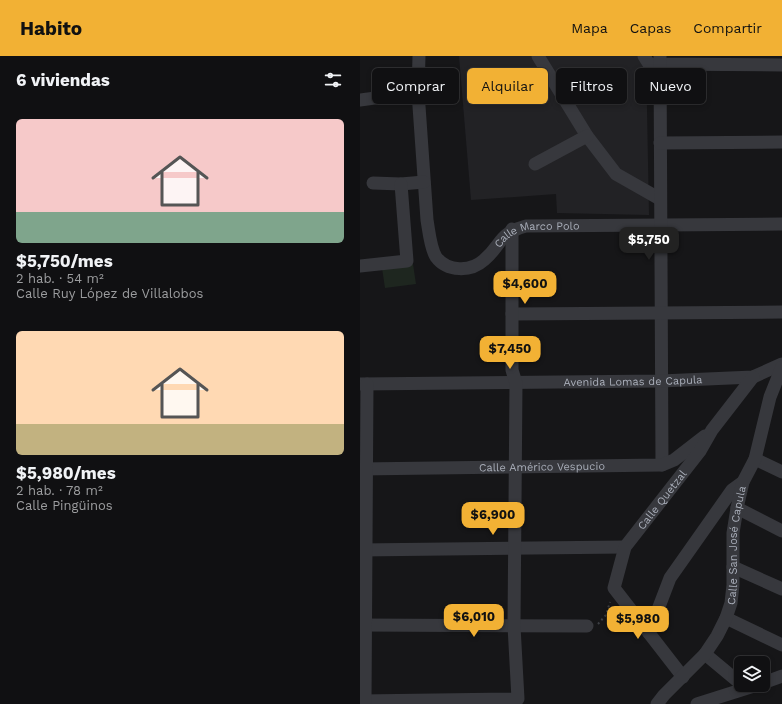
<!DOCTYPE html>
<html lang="es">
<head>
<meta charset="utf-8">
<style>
  :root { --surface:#101012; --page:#1e1e20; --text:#f1f3f6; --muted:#9c9d9f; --line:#303032; --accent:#f2b134 }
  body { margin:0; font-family:"Work Sans",sans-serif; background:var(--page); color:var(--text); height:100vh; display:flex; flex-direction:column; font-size:15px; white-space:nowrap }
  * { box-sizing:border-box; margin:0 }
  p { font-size:13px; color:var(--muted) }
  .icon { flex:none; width:22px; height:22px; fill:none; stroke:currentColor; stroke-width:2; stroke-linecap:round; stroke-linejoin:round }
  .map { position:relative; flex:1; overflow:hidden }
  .drawer { display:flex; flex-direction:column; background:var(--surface); width:360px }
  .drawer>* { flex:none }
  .banner { position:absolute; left:12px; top:12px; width:350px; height:36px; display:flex; gap:8px }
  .fabs { position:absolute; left:374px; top:600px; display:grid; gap:8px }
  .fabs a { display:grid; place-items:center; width:36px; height:36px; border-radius:6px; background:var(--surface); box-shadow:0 2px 6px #0003,0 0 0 1px var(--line); font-size:20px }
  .price { position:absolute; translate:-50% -34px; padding:0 9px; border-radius:8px; background:var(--accent); color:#111; font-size:13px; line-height:26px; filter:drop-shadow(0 1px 2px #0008) }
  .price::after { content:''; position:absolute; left:50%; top:24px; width:12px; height:9px; margin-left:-6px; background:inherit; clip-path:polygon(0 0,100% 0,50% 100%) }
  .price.selected { background:#222; color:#fff }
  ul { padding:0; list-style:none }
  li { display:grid; align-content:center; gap:8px; height:212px; padding:0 16px }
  li span { display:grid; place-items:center; height:124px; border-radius:6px; color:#555 }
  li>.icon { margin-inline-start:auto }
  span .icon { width:72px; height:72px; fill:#fffc; stroke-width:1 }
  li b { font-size:17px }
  h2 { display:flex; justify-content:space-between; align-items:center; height:48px; padding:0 16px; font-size:17px }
  .pill { padding:0 14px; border-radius:6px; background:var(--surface); box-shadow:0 2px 6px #0003,0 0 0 1px var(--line); font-size:14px; line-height:36px }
  .pill.selected { background:var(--accent); color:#111 }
  header { display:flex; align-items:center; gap:24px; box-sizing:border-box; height:56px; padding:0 20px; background:var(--accent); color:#111 }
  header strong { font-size:19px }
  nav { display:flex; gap:22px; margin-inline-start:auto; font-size:14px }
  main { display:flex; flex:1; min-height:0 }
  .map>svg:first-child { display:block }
</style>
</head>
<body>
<header>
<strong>Habito</strong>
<nav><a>Mapa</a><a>Capas</a><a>Compartir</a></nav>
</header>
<main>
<section class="drawer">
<h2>6 viviendas<svg class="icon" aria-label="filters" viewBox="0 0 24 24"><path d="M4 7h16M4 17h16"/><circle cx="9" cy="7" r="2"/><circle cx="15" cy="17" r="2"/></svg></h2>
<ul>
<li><span style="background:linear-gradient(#f6c9c9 75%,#7fa58c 0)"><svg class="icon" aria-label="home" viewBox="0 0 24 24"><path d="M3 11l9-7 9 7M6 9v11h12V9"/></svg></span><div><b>$5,750/mes</b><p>2 hab. · 54 m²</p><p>Calle Ruy López de Villalobos</p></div></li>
<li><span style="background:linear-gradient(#ffd9b3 75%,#c2b280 0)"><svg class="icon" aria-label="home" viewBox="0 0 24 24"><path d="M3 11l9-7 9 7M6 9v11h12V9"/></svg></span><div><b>$5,980/mes</b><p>2 hab. · 78 m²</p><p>Calle Pingüinos</p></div></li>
</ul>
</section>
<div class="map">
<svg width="422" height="648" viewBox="0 0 422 648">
  <rect width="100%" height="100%" fill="#161618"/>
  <path fill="#222225" d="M99,0h187l3,159 -92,-2 -1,-19 -85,6z"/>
  <path fill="#1e261f" d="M53,208l3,20 -31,4 -3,-20z"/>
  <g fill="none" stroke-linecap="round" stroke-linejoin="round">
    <path stroke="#3d3f44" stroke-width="2" stroke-dasharray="2 3" stroke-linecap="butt" d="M238,568l8,-9 4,-13"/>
    <g stroke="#37383d" stroke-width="13">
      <path id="s1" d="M59,0l-1,36 9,128c2,11 3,27 9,37 11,15 35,15 48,3 19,-16 13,-26 42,-34l256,-2"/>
      <path d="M178,0l49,80 29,38 44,25"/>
      <path d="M284,0l5,8 133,1"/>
      <path d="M300,0l2,409"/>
      <path d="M0,44l58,-8"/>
      <path d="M300,87l122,-1"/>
      <path d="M175,108l52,-28"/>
      <path d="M13,127l28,1 23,-2"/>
      <path d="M0,210l47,-5 -6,-77"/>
      <path d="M152,258l270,-2"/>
      <path id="s2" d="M0,328l301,-3 92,-4 29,-13"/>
      <path d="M395,403l27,13"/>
      <path id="s3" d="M0,413l302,-4 12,-5 31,-24"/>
      <path d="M377,452l45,23"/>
      <path d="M0,494l265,-3"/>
      <path d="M373,511l49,22"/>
      <path d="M366,562l56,27"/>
      <path d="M0,569l227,1"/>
      <path d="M289,577l21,-55 62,-88 11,-8"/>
      <path d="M345,598l36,30"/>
      <path id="s4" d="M323,621l-69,-89 11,-41 75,-96 12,-21 41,-53"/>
      <path d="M403,627l19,-7"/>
      <path d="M0,645l158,-2 -4,-73 2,-243 -4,-13v-141"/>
      <path d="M5,645l2,-317"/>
      <path id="s5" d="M297,648l7,-9 41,-41 12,-18 9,-18 5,-15 2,-18v-52l4,-25 6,-26 12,-23 15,-62 12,-30"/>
      <path d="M337,648l60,-19"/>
    </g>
  </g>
  <g text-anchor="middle" stroke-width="4" stroke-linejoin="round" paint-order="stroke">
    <g font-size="11" fill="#a8adb8" stroke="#111113">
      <text dy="4" stroke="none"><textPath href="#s1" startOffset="320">Calle Marco Polo</textPath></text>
      <text dy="4" stroke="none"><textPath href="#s2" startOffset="273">Avenida Lomas de Capula</textPath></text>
      <text dy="4" stroke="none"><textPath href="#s3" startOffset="182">Calle Américo Vespucio</textPath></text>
      <text dy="4" stroke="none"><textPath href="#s4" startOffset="215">Calle Quetzal</textPath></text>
      <text dy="4" stroke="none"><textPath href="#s5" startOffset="185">Calle San José Capula</textPath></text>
    </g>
  </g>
</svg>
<div class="fabs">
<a><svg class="icon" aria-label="layers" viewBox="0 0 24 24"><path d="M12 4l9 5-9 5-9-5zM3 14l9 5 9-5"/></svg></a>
</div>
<b class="price selected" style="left:289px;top:205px">$5,750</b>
<b class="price" style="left:165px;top:249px">$4,600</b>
<b class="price" style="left:150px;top:314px">$7,450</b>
<b class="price" style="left:133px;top:480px">$6,900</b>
<b class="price" style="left:114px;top:582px">$6,010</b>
<b class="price" style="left:278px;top:584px">$5,980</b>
<div class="banner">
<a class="pill">Comprar</a>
<a class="pill selected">Alquilar</a>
<a class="pill">Filtros</a>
<a class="pill">Nuevo</a>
</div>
</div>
</main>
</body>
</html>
